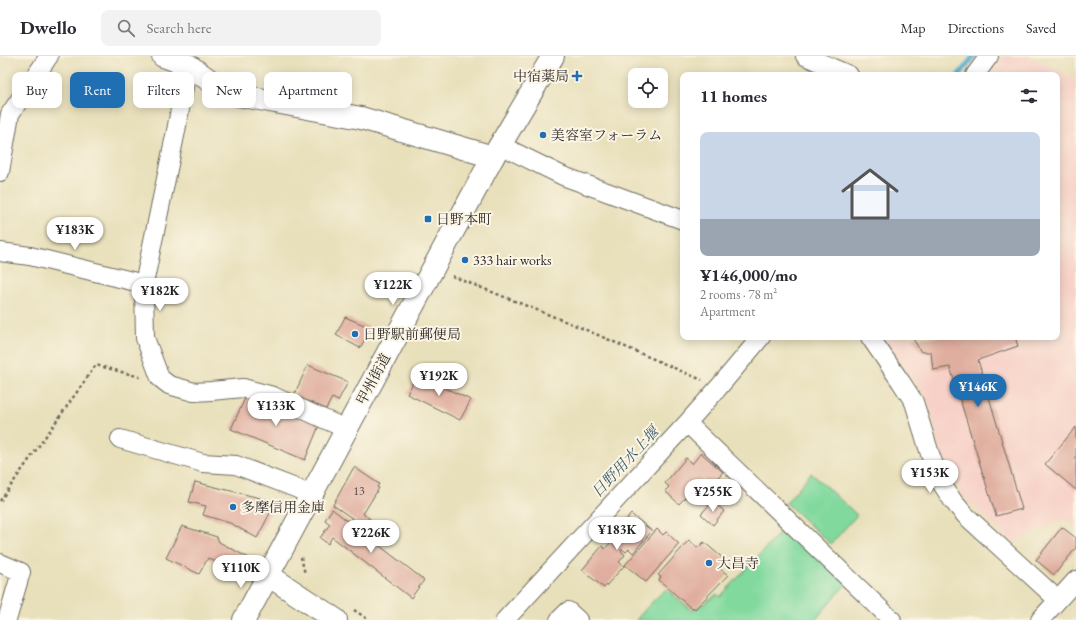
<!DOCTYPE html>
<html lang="en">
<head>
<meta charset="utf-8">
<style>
  :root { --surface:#fff; --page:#f2f2f3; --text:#2b2b33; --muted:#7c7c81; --line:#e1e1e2; --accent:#1f6fb2 }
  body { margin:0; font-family:"EB Garamond","Noto Serif JP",serif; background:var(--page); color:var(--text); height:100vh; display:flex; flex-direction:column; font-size:15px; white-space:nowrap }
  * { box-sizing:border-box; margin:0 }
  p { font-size:13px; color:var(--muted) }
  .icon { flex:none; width:22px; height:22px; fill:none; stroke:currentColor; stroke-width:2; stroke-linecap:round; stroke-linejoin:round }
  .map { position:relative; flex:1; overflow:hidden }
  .panel { position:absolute; left:680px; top:16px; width:380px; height:268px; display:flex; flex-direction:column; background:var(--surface); border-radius:8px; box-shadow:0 2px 10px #0003 }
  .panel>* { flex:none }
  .top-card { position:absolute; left:12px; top:16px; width:380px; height:36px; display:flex; gap:8px }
  .controls { position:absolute; left:628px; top:12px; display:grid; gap:8px }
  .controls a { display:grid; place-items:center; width:40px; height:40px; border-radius:8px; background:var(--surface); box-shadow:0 2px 10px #0003; font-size:20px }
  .price { position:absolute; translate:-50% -34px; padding:0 9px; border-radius:14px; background:#fff; color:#222; font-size:13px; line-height:26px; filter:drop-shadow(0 1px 2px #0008) }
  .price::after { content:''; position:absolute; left:50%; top:24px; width:12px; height:9px; margin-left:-6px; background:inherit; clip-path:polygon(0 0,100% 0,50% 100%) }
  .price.current { background:var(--accent); color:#fff }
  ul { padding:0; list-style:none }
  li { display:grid; align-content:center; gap:8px; height:212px; padding:0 20px }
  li+li { border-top:1px solid var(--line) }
  li span { display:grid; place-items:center; height:124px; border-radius:8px; color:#555 }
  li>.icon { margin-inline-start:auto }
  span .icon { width:72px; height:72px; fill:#fffc; stroke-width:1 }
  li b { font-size:17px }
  h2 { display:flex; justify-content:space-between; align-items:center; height:48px; padding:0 20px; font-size:17px }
  .chip { padding:0 14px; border-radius:8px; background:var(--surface); box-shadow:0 2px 10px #0003; font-size:14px; line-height:36px }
  .chip.current { background:var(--accent); color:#fff }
  header { display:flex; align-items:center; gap:24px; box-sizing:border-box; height:56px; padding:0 20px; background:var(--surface); border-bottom:1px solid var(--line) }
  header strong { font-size:19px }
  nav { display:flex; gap:22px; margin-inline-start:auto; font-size:14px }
  .search { width:280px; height:36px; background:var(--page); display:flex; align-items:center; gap:10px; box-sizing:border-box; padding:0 14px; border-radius:8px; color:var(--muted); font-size:15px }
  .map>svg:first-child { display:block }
</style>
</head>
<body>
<header>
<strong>Dwello</strong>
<div class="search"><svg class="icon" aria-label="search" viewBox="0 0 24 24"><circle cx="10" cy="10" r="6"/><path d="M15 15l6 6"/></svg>Search here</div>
<nav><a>Map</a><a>Directions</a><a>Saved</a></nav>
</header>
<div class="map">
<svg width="1076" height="564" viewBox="0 0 1076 564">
  <rect width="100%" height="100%" fill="#fcf5e5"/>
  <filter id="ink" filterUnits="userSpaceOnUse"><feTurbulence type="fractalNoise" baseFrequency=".025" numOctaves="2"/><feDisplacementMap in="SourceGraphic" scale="8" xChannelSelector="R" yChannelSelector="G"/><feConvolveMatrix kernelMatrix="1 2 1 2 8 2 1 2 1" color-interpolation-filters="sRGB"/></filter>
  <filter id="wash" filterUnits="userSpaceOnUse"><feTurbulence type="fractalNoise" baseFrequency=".012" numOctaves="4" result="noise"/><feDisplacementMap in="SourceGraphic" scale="16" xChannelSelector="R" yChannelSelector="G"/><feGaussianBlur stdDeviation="0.9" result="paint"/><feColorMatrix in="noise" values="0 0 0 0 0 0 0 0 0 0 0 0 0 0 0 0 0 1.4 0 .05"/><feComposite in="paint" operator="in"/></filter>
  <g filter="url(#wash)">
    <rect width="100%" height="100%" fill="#e8e0bb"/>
    <path fill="#f7d1c7" d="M1002,0h27l47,24v447l-11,-9 -53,25 -49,-47 -22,-43 -14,-54 -45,-62h175v-262h-68z"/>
    <path fill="#81d99e" stroke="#568264" d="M811,417l46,42 -26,29 -45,-41z
      M785,471l62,56 -32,37h-179l15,-17 15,-14 27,22 24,-17 3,3z"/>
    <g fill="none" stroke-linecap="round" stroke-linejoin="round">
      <path stroke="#50a8cd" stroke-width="5.5" d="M959,19l15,-19"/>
    </g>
    <g id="blocks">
      <path fill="#e0ae9f" d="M345,261l26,11 -11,20 -24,-13z
        M912,281h103l3,9 -40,14 44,149 -26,7 -46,-149 -17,3 -2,-18h-10z
        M308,309l40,17 -10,19 -6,-3 -6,11 -32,-14z
        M417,319l54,25 -11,20 -53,-26z
        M246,340h8l66,27 -15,37 -74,-31z
        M1076,371v63l-31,-26z
        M701,397l22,19 -13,14 -8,-7 -23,25 -14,-13 4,-4 -4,-4 21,-25 6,6z
        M354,411l25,17 -2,3 2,1 -16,26 8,6 -5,8 -33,-23z
        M195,426l81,20 -19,36 -27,-15 -27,-8 3,-9 -17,-4z
        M713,445l11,10 -11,14 -12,-11z
        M332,453l92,71 -13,18 -79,-61 -4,7 -8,-6 10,-14 -5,-4z
        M631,458l21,17 -19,22 -4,-4 -3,3 -4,-3 -1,2 4,4 -6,7 5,4 -20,22 -22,-18 20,-24 3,3 6,-7 6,6 3,-3 -9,-7z
        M182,470l35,11 2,5 30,16 -9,16 -32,-16 -9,16 -33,-16z
        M1062,471l14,11v10l-22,27 -18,-15z
        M657,473l6,6 3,-3 13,12 -33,38 -21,-17z
        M689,484l9,8 6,-6 22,19 -7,7 9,7 -33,34 -2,-2 -1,2 -33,-29 2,-3 -3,-2z"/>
    </g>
  </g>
  <g filter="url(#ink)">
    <use href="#blocks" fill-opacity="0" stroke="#6d6a5d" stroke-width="1"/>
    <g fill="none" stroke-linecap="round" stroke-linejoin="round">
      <defs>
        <path id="minor" d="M805,0l44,19
          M188,9l-12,66 -32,153 1,54 15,40 9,7 25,7 17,-1 32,-3 30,8 73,33
          M975,19l14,-19
          M500,89l63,31 120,44
          M0,116l10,-58 39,-58
          M0,196l30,4 114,28
          M870,281l31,45 13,20 16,52 10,27 13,20 12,14 93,85
          M687,367l205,197
          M120,383l83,24 33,2 62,24 13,7
          M0,507l21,9 -14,48
          M505,564l182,-197 32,-36 42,-50
          M559,564l9,-9 10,9
          M1040,564l36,-40"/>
        <path id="tertiary" d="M163,0l25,9 39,28 134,25 132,39
          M268,519l68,45"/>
        <path id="secondary" d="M244,564l249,-463 60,-101"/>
      </defs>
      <use href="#minor" stroke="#6d6a5d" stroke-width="20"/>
      <use href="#tertiary" stroke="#6d6a5d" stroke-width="24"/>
      <use href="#secondary" stroke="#6d6a5d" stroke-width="24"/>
      <path stroke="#6d6a5d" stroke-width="2.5" stroke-dasharray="3 3" stroke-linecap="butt" d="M452,220l125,50 125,54
        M0,445l96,-136 44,12
        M301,501l4,17
        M354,554l15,10"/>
      <use href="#minor" stroke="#fff" stroke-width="18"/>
      <use href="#tertiary" stroke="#fff" stroke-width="22"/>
      <use href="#secondary" stroke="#fff" stroke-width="22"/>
    </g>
  </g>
  <g fill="#1f6fb2" stroke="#fcf5e5" stroke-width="1.5">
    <path d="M575 14h4v4h4v4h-4v4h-4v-4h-4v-4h4z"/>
    <circle cx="543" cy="79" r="4"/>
    <rect x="424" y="159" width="8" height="8" rx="2"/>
    <circle cx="465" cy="204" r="4"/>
    <circle cx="355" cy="278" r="4"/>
    <circle cx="233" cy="451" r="4"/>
    <circle cx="709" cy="507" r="4"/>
  </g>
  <g text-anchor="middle" stroke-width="4" stroke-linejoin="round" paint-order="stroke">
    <g font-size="12" fill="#584c48">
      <text x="359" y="439">13</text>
    </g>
    <g font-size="14" fill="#2b2b2b" stroke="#fcf5e5" text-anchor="start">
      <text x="569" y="25" text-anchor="end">中宿薬局</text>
      <text x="551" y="84">美容室フォーラム</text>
      <text x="436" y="168">日野本町</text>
      <text x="473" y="209">333 hair works</text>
      <text x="363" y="283">日野駅前郵便局</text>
      <text x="241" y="456">多摩信用金庫</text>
      <text x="717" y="512">大昌寺</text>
    </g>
    <g font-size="14" fill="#2b2b2b" stroke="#fcf5e5">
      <text transform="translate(373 323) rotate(-62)" y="5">甲州街道</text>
    </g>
    <g font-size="15" font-style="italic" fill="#3a5d6c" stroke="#fcf5e5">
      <text transform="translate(625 406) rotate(-47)" y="5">日野用水上堰</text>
    </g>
  </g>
</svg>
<div class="controls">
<a><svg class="icon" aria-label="locate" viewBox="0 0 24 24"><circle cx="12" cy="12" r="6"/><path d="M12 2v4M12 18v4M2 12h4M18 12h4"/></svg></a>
</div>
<b class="price" style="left:75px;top:195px">¥183K</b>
<b class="price" style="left:393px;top:250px">¥122K</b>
<b class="price" style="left:160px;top:256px">¥182K</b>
<b class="price" style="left:439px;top:341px">¥192K</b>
<b class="price current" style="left:978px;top:352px">¥146K</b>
<b class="price" style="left:276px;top:371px">¥133K</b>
<b class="price" style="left:930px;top:438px">¥153K</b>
<b class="price" style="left:713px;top:457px">¥255K</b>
<b class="price" style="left:617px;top:495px">¥183K</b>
<b class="price" style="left:371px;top:498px">¥226K</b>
<b class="price" style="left:241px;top:533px">¥110K</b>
<div class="top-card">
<a class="chip">Buy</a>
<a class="chip current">Rent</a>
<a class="chip">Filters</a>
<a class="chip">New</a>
<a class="chip">Apartment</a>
</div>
<section class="panel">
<h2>11 homes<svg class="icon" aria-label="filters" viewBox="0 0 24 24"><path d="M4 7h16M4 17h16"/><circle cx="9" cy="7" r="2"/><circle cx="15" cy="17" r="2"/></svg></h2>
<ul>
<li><span style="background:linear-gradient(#c9d6e8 70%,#9aa5b1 0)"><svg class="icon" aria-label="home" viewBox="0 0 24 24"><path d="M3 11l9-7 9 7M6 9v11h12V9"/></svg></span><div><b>¥146,000/mo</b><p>2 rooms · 78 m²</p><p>Apartment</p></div></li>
</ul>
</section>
</div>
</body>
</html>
